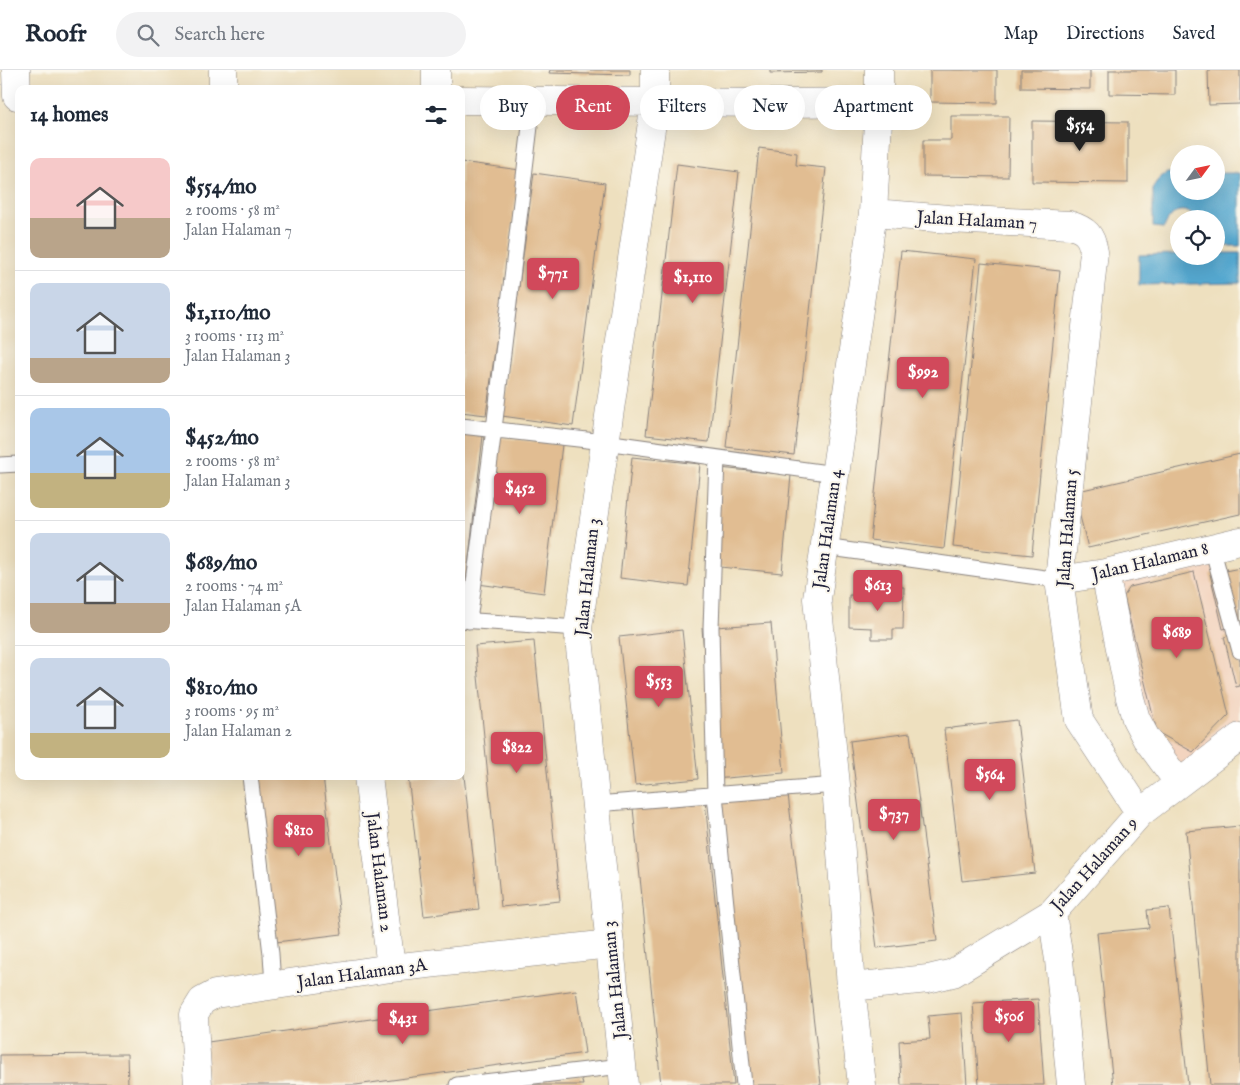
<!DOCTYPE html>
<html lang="en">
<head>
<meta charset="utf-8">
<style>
  :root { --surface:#fff; --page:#f2f2f3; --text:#1f2937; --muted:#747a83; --line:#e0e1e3; --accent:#d1495b }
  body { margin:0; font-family:"IM FELL English",serif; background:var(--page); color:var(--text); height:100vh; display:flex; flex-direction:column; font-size:19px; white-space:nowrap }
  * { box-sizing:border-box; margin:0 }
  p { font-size:16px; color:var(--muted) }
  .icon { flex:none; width:28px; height:28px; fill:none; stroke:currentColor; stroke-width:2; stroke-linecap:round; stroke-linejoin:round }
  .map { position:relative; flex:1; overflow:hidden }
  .drawer { position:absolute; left:15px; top:15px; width:450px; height:695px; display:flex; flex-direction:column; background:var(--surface); border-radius:10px; box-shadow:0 5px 20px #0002 }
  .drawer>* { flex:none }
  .top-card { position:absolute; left:480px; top:15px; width:475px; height:45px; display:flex; gap:10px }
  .needle { width:32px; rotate:57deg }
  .tools { position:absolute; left:1170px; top:75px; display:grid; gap:10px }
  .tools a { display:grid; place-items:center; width:55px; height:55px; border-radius:50%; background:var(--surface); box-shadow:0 5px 20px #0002; font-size:25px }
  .price { position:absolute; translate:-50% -42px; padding:0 11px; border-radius:5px; background:var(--accent); color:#fff; font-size:16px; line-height:32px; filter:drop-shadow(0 1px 2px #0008) }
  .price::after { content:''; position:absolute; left:50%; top:30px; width:15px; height:11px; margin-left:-8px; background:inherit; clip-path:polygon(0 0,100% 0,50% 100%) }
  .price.current { background:#222; color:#fff }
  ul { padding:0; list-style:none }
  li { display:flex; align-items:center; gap:15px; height:125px; padding:0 15px }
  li+li { border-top:1px solid var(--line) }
  li span { display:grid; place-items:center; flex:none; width:140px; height:100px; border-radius:10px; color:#555 }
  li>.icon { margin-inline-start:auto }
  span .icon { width:60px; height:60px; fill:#fffc; stroke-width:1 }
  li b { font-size:21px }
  h2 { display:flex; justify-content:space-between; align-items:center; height:60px; padding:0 15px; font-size:21px }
  .tag { padding:0 18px; border-radius:22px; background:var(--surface); box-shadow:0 5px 20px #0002; font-size:18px; line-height:45px }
  .tag.current { background:var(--accent); color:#fff }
  header { display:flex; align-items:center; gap:30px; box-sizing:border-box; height:70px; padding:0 25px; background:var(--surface); border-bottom:1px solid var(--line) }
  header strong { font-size:24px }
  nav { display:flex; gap:28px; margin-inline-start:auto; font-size:18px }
  .search { width:350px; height:45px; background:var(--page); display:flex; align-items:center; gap:12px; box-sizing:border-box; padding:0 18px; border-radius:28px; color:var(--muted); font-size:19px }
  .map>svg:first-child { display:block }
</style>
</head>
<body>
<header>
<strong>Roofr</strong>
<div class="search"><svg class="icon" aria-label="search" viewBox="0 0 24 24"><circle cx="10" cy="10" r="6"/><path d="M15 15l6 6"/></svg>Search here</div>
<nav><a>Map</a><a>Directions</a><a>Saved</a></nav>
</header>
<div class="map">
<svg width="1240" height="1015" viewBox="0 0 1240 1015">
  <rect width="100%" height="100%" fill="#fbf7ec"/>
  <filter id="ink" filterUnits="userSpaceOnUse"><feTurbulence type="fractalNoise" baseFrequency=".02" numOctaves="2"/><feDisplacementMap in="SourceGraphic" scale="10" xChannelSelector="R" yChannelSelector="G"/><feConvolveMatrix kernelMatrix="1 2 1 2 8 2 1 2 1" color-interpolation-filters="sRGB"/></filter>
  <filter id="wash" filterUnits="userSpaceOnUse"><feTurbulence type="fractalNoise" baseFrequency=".0096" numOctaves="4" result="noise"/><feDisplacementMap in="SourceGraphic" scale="20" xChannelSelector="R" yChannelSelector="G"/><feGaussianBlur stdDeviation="1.12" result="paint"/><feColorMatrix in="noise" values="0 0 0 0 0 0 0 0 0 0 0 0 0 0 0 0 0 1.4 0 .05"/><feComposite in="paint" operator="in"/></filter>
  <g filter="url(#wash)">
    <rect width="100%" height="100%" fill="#eee0bf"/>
    <path fill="#f3d4bf" d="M1209,486l31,117v53l-59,44 -37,-55 -29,-136z"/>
    <path fill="#54a8d0" stroke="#3b6586" d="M1167,103h12v18h37v-18h24v73h-22l-2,-3v-24h-19c-14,-15 -26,-8 -33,9l-11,-1v-39c3,-7 7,-11 14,-15z
      M1216,183h24v30l-101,2v-30l40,-1v2h37z"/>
    <g id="blocks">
      <path fill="#e1bd92" d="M550,0h80v5l-81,-2z
        M770,0h52v2l-52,1z
        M930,0h67v33l-67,-1z
        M1021,0h69v19l-69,-1z
        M1109,0h66v25l-66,-1z
        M1208,0h32v34l-31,1z
        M951,46h58l-1,61 -85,-1v-36h28z
        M1032,51l96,1v61l-96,-1z
        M759,78l38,5 -1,12 30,3 -32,287 -68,-8z
        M461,92l59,8 -34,245 -25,-3z
        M677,94l62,8 -30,270 -63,-7z
        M534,103l71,10 -32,243 -71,-10z
        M901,181l75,8 -32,290 -74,-9z
        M981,193l79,8 -28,284 -79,-8z
        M461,363l22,3 -17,147 -5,-1z
        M496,367l66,8 -18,148 -66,-9z
        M1240,384v60l-152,34 -14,-56z
        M632,387l68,7 -12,122 -68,-8z
        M719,398l72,7 -9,98 -72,-7z
        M1240,498v58l-17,3 -13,-55z
        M1194,502l35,143 -36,37 -36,-20 -33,-136 6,-9z
        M876,517h28l-1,42h-10v10h-21v-11l-23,-1v-32l27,1z
        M771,553l13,150 -70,6 -12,-151z
        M682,560l16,149 -63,6 -16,-148z
        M1240,563v53l-4,1 -12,-50z
        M534,571l26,260 -59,6 -26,-261z
        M1017,650l18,153 -73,8 -18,-152z
        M910,663l27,208 -60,7 -27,-207z
        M461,697h2l16,142 -55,7 -16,-140h53z
        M256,706h67l19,158 -66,8z
        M788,724l33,291h-72l-32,-283z
        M705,731l29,284h-73l-28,-277z
        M1240,756v259h-30l-24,-254z
        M1169,838l19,177h-75l-16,-152 52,-5 -2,-18z
        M576,920l9,63 -229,32h-148l-7,-42z
        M1038,929l6,86h-65l-6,-82z
        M962,943l5,72h-66l-2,-44 31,-2 -2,-23z
        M127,984l1,31h-128v-30z
        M581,1006l2,9h-54l-1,-1z"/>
    </g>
  </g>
  <g filter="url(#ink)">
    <use href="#blocks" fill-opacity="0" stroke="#88817d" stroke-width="1"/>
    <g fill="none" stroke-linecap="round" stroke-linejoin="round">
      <defs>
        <path id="service" d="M461,356l144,16 230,32
          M717,388l-6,170 4,167 29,290
          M0,395l19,-1
          M824,477l235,33
          M1212,477l28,104
          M461,550l117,8
          M469,551l25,-192 39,-328
          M250,706l21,178 2,31
          M596,734l240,-19
          M457,1015l165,-19"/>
        <path id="minor" d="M16,0l1,26
          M436,0v19
          M223,19v-19
          M461,30l322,3 96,-1
          M873,143l76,6 121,6c16,5 21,10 24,27l-35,328 20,140 61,93
          M1105,503l25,125 6,21 10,19 33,45
          M1059,510l46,-7 135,-32
          M368,706l23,192
          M1052,843l7,47 12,125
          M851,917l77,-8 25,-6 99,-60 88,-100 100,-76
          M198,1015l-3,-46 -1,-25 8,-13 13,-7 176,-26 219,-24
          M624,1015l-46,-457 77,-526v-32
          M862,1015l-11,-98 -15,-202 -19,-186 56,-386 6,-111v-32"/>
      </defs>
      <use href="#service" stroke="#88817d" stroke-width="17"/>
      <use href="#minor" stroke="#88817d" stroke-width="29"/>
      <use href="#service" stroke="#fff" stroke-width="15"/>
      <use href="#minor" stroke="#fff" stroke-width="28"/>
    </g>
  </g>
  <g text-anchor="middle" stroke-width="4" stroke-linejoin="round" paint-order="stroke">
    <g font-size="18" fill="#22223b" stroke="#fbf7ec">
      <text transform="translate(977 150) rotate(3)" y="6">Jalan Halaman 7</text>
      <text transform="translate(1067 458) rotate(-86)" y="6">Jalan Halaman 5</text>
      <text transform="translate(827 459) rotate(-82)" y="6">Jalan Halaman 4</text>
      <text transform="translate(1150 491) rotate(-13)" y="6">Jalan Halaman 8</text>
      <text transform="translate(587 507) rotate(-84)" y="6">Jalan Halaman 3</text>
      <text transform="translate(1094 794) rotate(-48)" y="6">Jalan Halaman 9</text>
      <text transform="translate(380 802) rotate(83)" y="6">Jalan Halaman 2</text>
      <text transform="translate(362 903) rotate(-8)" y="6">Jalan Halaman 3A</text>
      <text transform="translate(614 910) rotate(-96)" y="6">Jalan Halaman 3</text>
    </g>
  </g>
</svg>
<div class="tools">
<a><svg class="needle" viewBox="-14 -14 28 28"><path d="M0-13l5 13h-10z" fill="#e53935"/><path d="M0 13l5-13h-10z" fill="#747a83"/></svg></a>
<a><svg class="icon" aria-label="locate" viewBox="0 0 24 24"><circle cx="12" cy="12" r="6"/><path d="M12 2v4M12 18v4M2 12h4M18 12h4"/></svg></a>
</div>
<b class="price current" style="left:1080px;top:82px">$554</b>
<b class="price" style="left:553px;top:230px">$771</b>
<b class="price" style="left:693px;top:234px">$1,110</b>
<b class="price" style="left:923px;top:329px">$992</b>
<b class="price" style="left:520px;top:445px">$452</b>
<b class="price" style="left:878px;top:542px">$613</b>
<b class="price" style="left:1177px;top:589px">$689</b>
<b class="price" style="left:659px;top:638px">$553</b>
<b class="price" style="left:517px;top:704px">$822</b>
<b class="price" style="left:990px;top:731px">$564</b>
<b class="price" style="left:894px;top:771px">$737</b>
<b class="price" style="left:299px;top:787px">$810</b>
<b class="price" style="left:1009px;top:973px">$506</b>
<b class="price" style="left:403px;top:975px">$431</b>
<div class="top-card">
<a class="tag">Buy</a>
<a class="tag current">Rent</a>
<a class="tag">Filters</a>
<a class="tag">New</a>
<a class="tag">Apartment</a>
</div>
<section class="drawer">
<h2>14 homes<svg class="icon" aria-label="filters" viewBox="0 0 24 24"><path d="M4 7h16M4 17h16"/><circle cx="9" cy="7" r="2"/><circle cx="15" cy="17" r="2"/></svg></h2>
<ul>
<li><span style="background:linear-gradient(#f6c9c9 60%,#b9a48a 0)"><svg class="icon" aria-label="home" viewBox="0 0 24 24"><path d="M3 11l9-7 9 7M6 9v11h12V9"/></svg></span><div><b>$554/mo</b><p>2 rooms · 58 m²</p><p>Jalan Halaman 7</p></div></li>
<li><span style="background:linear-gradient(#c9d6e8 75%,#b9a48a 0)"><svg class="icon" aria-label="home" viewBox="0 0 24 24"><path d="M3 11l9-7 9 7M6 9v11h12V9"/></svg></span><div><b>$1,110/mo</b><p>3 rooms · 113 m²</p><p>Jalan Halaman 3</p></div></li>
<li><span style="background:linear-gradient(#a9c7e8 65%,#c2b280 0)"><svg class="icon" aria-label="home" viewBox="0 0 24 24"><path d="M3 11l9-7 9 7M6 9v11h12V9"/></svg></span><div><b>$452/mo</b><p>2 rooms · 58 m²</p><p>Jalan Halaman 3</p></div></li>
<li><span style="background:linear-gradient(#c9d6e8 70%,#b9a48a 0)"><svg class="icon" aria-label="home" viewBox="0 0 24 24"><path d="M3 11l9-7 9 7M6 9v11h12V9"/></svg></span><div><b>$689/mo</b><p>2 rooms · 74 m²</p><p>Jalan Halaman 5A</p></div></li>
<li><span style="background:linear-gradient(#c9d6e8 75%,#c2b280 0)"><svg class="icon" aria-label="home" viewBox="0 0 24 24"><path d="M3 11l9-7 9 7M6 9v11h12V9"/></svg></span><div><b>$810/mo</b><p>3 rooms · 95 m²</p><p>Jalan Halaman 2</p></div></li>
</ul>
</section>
</div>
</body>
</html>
